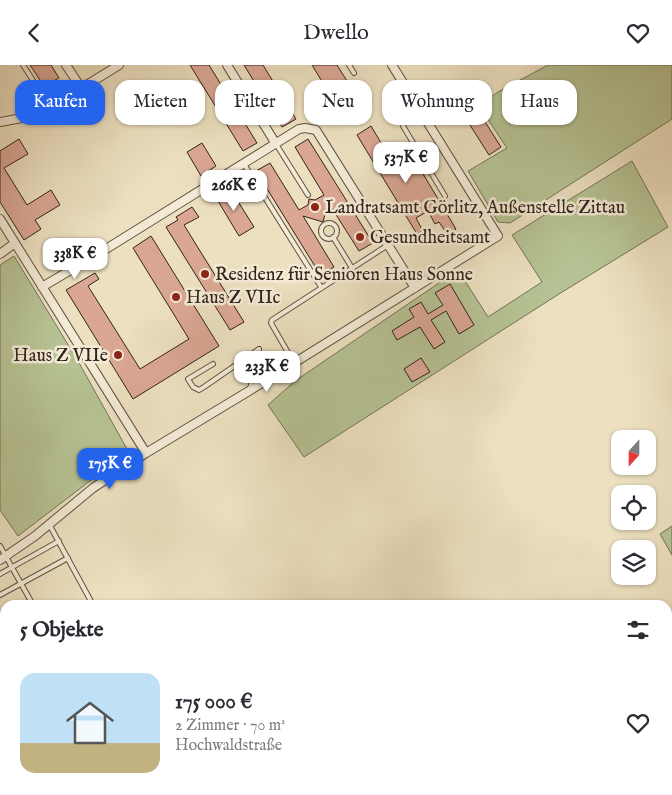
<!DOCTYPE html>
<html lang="de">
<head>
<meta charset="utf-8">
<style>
  :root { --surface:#fff; --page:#f7f7f7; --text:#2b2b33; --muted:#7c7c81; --accent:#2563eb }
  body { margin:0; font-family:"IM FELL English",serif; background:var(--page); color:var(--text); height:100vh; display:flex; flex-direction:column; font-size:19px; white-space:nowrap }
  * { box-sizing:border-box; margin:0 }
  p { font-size:16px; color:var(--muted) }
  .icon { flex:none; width:28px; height:28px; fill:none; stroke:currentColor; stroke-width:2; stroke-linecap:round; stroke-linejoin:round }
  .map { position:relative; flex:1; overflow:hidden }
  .details { position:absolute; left:0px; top:535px; width:672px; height:195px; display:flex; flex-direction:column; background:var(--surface); border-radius:15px 15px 0 0; box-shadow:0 1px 4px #0004 }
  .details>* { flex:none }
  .hud { position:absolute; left:15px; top:15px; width:642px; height:45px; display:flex; gap:10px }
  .needle { width:32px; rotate:201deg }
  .buttons { position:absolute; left:611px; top:365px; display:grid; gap:10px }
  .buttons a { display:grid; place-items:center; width:45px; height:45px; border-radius:10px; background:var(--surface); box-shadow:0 1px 4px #0004; font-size:25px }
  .price { position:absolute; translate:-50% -42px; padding:0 11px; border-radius:10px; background:#fff; color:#222; font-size:16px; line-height:32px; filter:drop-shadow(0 1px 2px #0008) }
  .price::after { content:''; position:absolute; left:50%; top:30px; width:15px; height:11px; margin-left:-8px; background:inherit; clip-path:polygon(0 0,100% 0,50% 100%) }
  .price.current { background:var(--accent); color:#fff }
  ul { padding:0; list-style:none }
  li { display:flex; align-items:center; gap:15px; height:125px; padding:0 20px }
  li span { display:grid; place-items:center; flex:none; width:140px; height:100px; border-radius:15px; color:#555 }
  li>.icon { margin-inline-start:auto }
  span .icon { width:60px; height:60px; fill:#fffc; stroke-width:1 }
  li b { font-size:21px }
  h2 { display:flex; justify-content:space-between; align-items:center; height:60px; padding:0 20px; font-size:21px }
  .pill { padding:0 18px; border-radius:15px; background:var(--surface); box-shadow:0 1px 4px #0004; font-size:18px; line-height:45px }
  .pill.current { background:var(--accent); color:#fff }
  header { display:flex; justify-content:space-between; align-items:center; height:65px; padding:0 20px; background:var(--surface); font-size:22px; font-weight:600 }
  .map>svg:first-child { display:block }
</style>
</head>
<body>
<header><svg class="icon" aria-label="back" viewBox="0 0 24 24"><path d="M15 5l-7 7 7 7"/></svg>Dwello<svg class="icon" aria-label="heart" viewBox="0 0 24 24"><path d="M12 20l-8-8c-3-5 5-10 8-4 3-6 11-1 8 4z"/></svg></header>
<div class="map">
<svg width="672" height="730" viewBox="0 0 672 730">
  <rect width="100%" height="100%" fill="#ece0c0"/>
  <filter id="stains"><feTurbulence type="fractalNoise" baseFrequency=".004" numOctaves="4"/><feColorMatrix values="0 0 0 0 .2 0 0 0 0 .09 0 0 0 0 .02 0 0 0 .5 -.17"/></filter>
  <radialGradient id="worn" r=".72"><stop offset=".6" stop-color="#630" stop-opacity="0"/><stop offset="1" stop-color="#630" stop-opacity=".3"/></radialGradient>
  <path fill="#b6c293" stroke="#747258" d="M548,0h124v54l-162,104 -12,-1 -30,-51 39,-23 -28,-42 19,-14z
    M632,96l36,66 -109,67 -255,163 -36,-52 27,-24 163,-111 30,47 54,-35 -30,-47z
    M14,191l64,105 49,88 -7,9 -102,78 -18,-26v-245z
    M672,461v29l-12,-21z"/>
  <path fill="#daa794" stroke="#32221c" d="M30,0h21l8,13 -15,8z
    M190,0h19l48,78 -14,8z
    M244,0h19l33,54 -14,8z
    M312,0h25l10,16 -18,12z
    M466,27l35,55 -12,8 -35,-55z
    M371,61l22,37 17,-11 46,77 -9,5 -8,-12 -4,2 -7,-13 -12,7 7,13 -6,3 -60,-99z
    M19,74l9,15 -24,14 23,37 24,-15 9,15 -25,15 6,9 -17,11 -24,-38v-51z
    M308,74l65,104 -14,8 -31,-49 -5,20 -20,-6 31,51 -13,9 -65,-105 14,-8 29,47 9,-5 1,-6 6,1 9,-5 -29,-48z
    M202,78l14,23 -15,10 -14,-24z
    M229,122l25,40 -15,9 -24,-40z
    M192,142l7,10 -15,8 60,97 -14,8 -64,-103 12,-7 -2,-3z
    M151,171l68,110 -86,53 -67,-109 29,-17 4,6 -11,7 52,83 49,-30 -56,-91z
    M450,219l24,41 -15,9 -13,-23 -15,9 14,22 -11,7 -14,-22 -23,13 -5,-9 22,-14 -5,-8 12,-7 7,12 15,-9 -8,-12z
    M421,293l9,14 -18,10 -8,-13z"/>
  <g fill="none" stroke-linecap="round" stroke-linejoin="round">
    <defs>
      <path id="service" d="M23,0l27,42
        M349,0l5,8
        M417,42l-11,9 -3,10 42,70
        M276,79l32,51
        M244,99l77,123
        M321 166a8 8 0 1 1 16 0a8 8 0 1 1-16 0Z
        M333,172l19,31
        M294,298l-23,-40 1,-3 116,-75
        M213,299l-25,15 5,8 6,3 5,-3 55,-38
        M250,324l9,-40
        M49,459l44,81
        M0,481l33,59
        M0,509l59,-33
        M0,530l68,-37
        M23,540l7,-4
        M0,553l4,11 -3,9 4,7
        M0,668l5,-3
        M57,725l3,5
        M193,725l3,5
        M2,730l8,-5"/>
      <path id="minor" d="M66,0l15,23
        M227,0l49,79
        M0,57l38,-7 81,-50
        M0,154l146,234
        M0,189l15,-11
        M42,222l64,-38 193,-120 6,-1 11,2 99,158
        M0,495l35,-24 58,-48 53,-35 103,-62 249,-155 -106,-171"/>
    </defs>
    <use href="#service" stroke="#605245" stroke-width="6"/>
    <use href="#minor" stroke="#605245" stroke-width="10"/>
    <use href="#service" stroke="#f3ebd6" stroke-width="4"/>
    <use href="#minor" stroke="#f3ebd6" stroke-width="8"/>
  </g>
  <g fill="#8f2418" stroke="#f3ebd6" stroke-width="2">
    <circle cx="315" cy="142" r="5"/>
    <circle cx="360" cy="172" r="5"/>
    <circle cx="205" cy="209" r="5"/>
    <circle cx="176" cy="232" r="5"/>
    <circle cx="118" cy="290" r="5"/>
  </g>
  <g text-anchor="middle" stroke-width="5" stroke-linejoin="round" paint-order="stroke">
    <g font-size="18" fill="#32221c" stroke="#f3ebd6" text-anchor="start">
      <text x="325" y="148">Landratsamt Görlitz, Außenstelle Zittau</text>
      <text x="370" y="178">Gesundheitsamt</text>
      <text x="215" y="215">Residenz für Senioren Haus Sonne</text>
      <text x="186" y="238">Haus Z VIIc</text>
      <text x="108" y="296" text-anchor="end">Haus Z VIIe</text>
    </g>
  </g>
  <rect width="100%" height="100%" filter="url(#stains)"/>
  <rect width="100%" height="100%" fill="url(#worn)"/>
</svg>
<div class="buttons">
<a><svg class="needle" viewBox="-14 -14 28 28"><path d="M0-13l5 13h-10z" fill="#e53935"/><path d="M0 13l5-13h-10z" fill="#7c7c81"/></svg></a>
<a><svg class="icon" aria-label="locate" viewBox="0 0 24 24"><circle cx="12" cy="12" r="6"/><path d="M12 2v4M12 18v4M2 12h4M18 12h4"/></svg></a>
<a><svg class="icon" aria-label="layers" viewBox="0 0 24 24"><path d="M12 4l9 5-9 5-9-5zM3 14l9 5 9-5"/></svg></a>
</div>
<b class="price" style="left:406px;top:119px">537K €</b>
<b class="price" style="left:234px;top:147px">266K €</b>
<b class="price" style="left:75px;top:215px">338K €</b>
<b class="price" style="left:267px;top:328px">233K €</b>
<b class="price current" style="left:110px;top:425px">175K €</b>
<div class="hud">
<a class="pill current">Kaufen</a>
<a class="pill">Mieten</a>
<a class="pill">Filter</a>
<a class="pill">Neu</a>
<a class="pill">Wohnung</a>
<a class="pill">Haus</a>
</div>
<section class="details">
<h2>5 Objekte<svg class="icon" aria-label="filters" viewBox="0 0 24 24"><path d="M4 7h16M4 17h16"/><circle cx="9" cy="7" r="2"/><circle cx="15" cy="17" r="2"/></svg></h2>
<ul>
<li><span style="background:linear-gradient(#bfe0f5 70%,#c2b280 0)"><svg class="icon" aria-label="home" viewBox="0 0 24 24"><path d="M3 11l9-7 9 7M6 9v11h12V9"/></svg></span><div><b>175 000 €</b><p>2 Zimmer · 70 m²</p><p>Hochwaldstraße</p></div><svg class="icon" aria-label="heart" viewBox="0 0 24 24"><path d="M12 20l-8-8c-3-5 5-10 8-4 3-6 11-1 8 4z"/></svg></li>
</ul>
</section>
</div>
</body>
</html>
